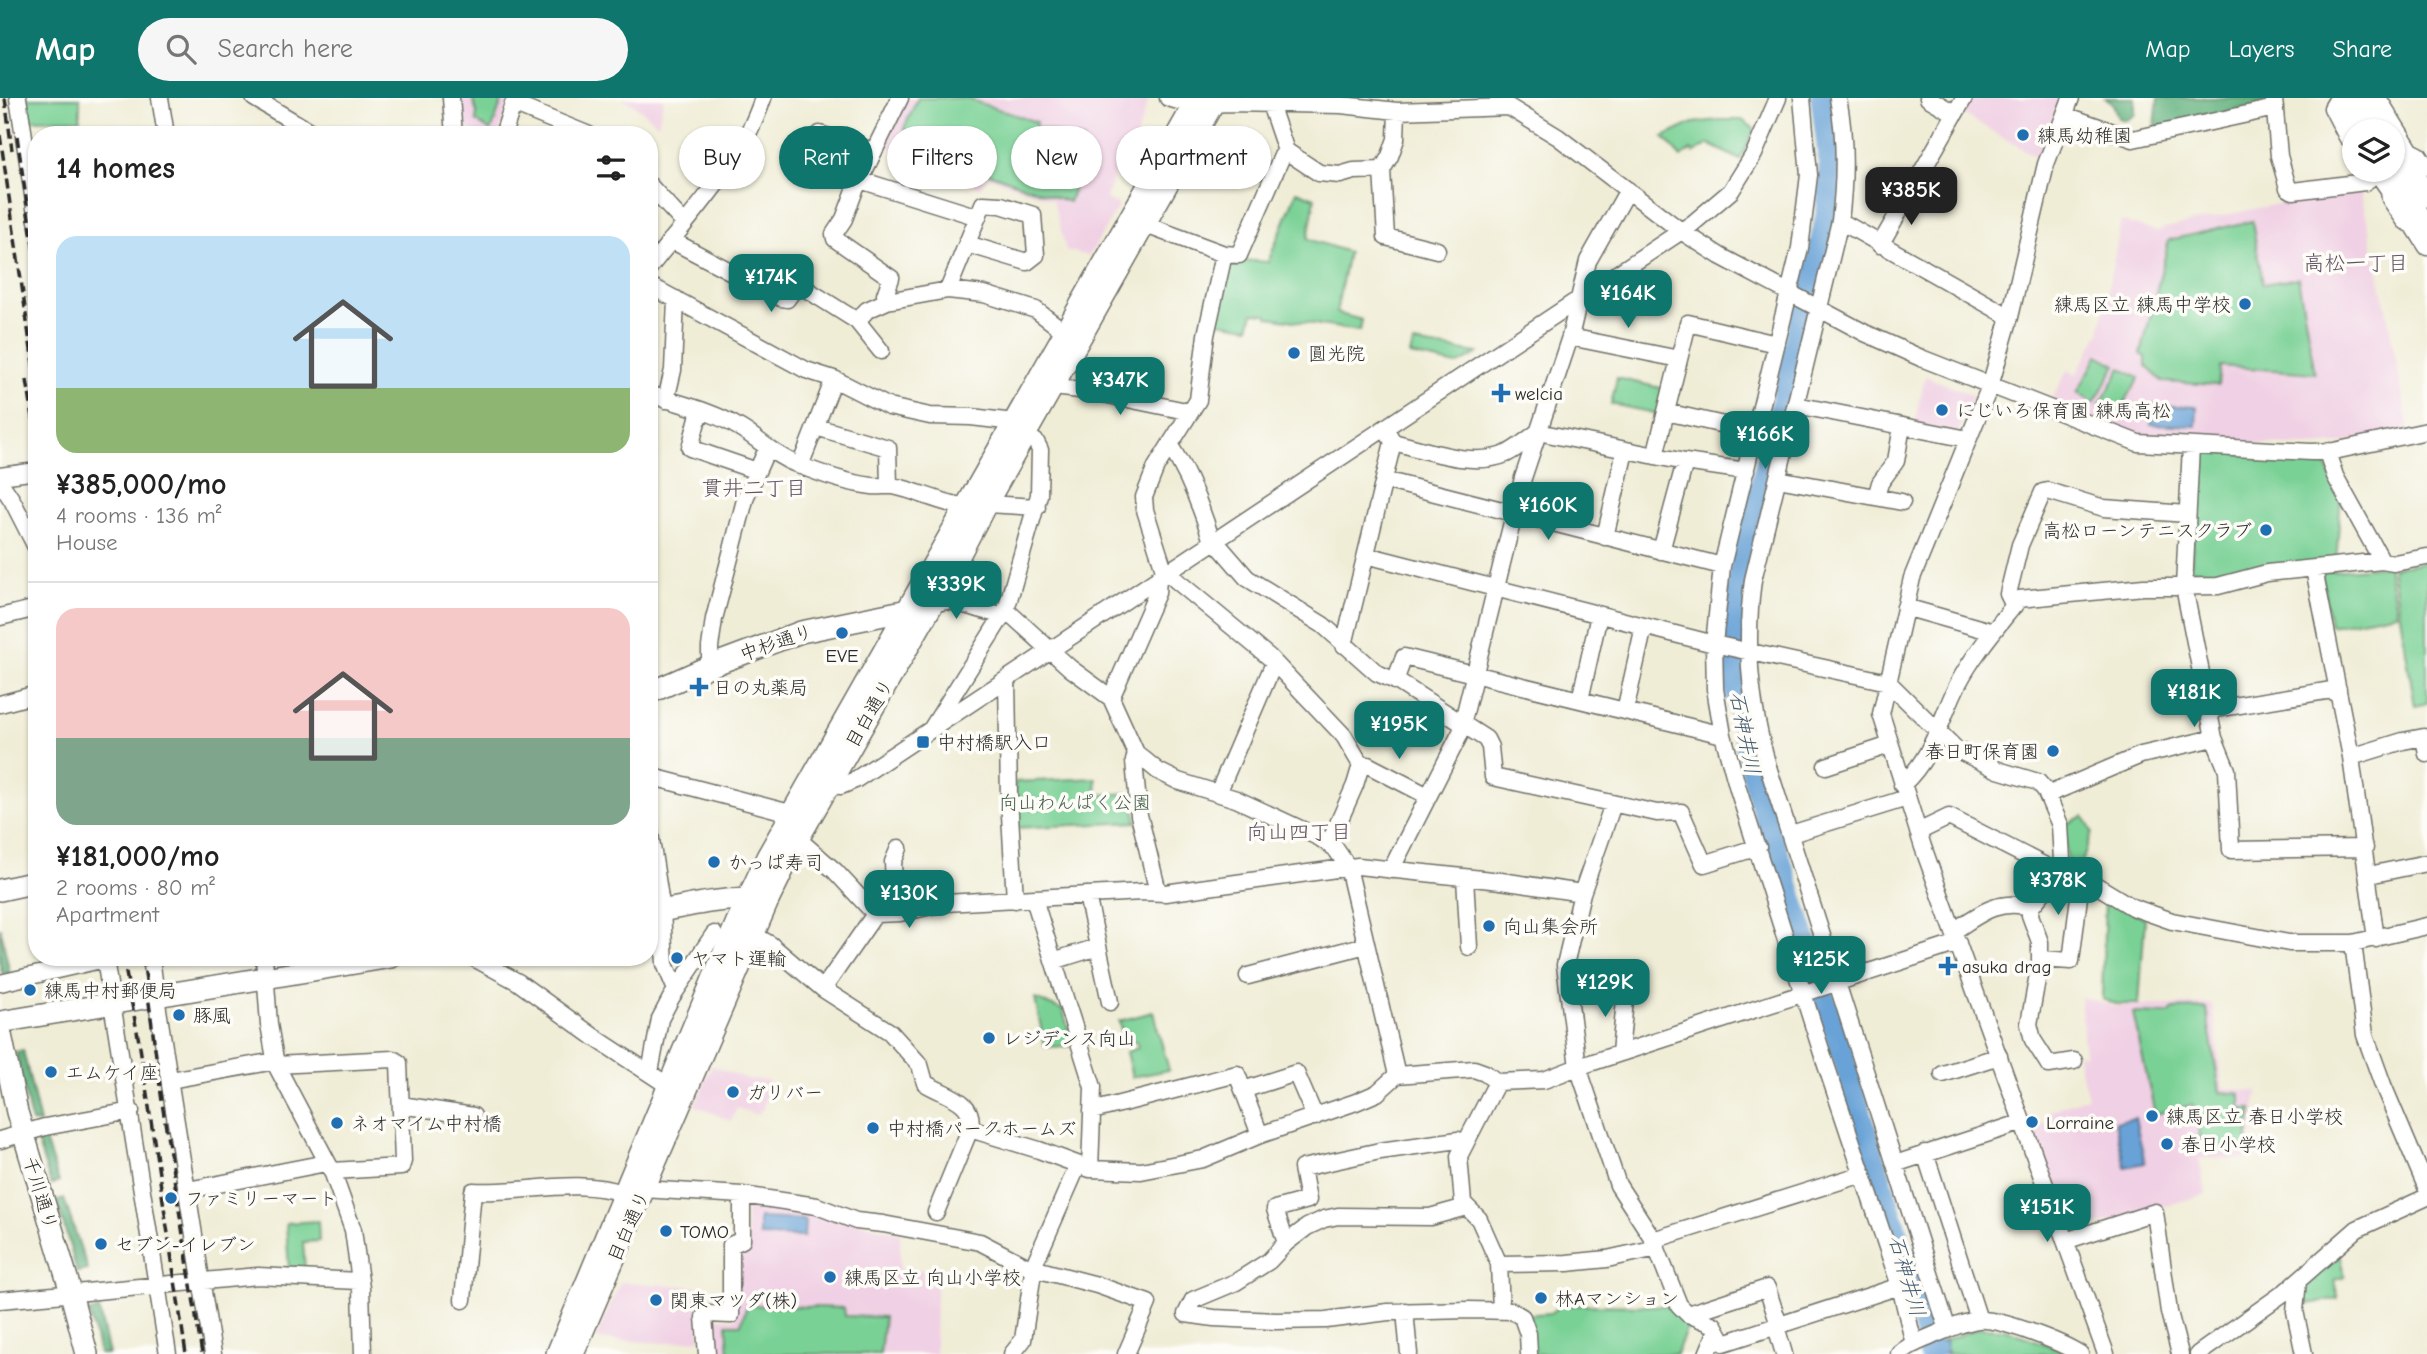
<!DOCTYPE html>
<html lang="en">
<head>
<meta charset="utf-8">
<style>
  :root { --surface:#fff; --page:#f6f6f6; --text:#222; --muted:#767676; --line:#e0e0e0; --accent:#0f766e }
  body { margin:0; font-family:"Comic Neue","Klee One",sans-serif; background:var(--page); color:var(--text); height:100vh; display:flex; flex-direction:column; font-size:26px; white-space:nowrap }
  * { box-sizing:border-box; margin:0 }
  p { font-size:23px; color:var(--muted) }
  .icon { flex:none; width:38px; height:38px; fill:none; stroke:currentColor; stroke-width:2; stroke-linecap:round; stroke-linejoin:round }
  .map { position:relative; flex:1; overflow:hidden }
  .drawer { position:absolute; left:28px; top:28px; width:630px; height:840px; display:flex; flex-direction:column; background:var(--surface); border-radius:28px; box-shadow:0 2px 5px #0004 }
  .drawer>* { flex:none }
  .top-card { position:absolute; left:679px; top:28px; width:665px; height:63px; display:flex; gap:14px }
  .tools { position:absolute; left:2342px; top:21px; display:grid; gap:14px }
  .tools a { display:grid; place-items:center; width:63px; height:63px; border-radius:50%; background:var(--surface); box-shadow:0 2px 5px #0004; font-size:35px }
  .price { position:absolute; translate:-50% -60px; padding:0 16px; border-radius:14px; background:var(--accent); color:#fff; font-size:23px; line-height:46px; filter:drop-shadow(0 2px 4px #0008) }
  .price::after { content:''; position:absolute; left:50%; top:42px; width:21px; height:16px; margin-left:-10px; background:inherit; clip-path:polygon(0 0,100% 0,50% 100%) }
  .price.selected { background:#222; color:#fff }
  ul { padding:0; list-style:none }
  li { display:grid; align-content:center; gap:14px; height:371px; padding:0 28px }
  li+li { border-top:2px solid var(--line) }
  li span { display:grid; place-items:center; height:217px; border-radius:21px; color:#555 }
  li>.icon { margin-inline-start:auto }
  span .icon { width:126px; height:126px; fill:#fffc; stroke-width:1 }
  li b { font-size:30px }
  h2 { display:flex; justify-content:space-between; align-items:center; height:84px; padding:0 28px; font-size:30px }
  .tag { padding:0 24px; border-radius:32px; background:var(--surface); box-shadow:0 2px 5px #0004; font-size:24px; line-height:63px }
  .tag.selected { background:var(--accent); color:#fff }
  header { display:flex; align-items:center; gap:42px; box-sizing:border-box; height:98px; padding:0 35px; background:var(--accent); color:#fff }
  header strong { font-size:33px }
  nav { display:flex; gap:38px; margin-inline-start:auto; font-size:24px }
  .search { width:490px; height:63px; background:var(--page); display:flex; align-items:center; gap:18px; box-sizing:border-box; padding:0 24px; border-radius:38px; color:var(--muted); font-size:26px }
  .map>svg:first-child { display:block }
</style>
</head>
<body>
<header>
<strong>Map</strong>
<div class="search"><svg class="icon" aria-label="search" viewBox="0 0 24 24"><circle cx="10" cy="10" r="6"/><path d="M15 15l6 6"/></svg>Search here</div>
<nav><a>Map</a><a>Layers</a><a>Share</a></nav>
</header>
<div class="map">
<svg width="2427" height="1256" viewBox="0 0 2427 1256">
  <rect width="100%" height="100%" fill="#fdfcf7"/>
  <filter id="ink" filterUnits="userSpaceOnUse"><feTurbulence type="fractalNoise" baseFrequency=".0143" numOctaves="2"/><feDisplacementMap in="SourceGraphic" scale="14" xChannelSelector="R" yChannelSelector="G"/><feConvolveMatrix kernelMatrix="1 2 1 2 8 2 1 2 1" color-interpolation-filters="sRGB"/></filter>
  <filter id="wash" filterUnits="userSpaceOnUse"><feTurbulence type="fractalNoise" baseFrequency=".00686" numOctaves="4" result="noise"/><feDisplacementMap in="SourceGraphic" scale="28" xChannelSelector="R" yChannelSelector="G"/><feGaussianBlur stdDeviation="1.57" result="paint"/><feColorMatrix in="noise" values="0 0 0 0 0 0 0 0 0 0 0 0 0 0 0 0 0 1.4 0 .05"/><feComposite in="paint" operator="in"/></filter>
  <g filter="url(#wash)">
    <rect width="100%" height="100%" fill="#f0edd7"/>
    <path fill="#f0d0e4" d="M456,0h54l-12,37h-18l-21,-11z
      M622,0h42l-6,26 -18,-15z
      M907,0h242l-21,65 -9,-2 -13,38 13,6 -30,51 -23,-6 -13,-50 -63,-23 -5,1 -5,10 -98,-45z
      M1970,0h90l-22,60 -77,-45z
      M2359,87l21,92 29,152 -72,15 -29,2 -168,-8 -91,-35 19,-33 8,5 24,-43 21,-111 36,11 8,-4 131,-28 -1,-5z
      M1925,278l49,20 -17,38 -43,-9z
      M2080,899l36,9 96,-2 11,84 35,3 -11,68 -48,-1 7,36 -135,39 -38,-106 18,-7 -2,-9 39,-14 -9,-33 -1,-10 7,2z
      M712,968l35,13 21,1 -5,28 -6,7 -20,-7 -6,13 -36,-16z
      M750,1105l68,9 82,21v37h23l1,15h12l-1,69h-223l-1,-36 24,1 1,-67 5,-5 6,-1 -1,-40z
      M621,1184l77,5 2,52 -36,4 -68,-4z"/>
    <path fill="#7ad196" stroke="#527e60" stroke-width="2" d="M25,0h55v21l-50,1z
      M472,0h31l-12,33 -15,-10 1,-8z
      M918,0h47l71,24 -1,5c18,6 32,8 49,13l-13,39 5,2 -7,21 -81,-29h-8l-69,-31 -7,-14z
      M1719,22h23l13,9 -15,31 -31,-16 -15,9 -3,-3 -10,7 -18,-20 30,-14z
      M1297,93l18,7 -7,41 40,13 -12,61 26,7 -2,11 -92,-14v-3l-15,-1 -4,14 -37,-6 14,-62 42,3z
      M2252,123l11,63 35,-6 17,95 -95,-7 -2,19 -55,-3 -17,-16v-9l-5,-3 28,-114z
      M1413,245l65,10 -21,12 -47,-10z
      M2098,257l18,10 -22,38 -17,-10z
      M2121,270l18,10 -22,38 -18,-10z
      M1617,280l48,11 -6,25 -48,-10z
      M2202,353l120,7 19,37 -5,69 -85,9 -60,-3 7,-114z
      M2427,464v141l-12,3 -23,-139z
      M2388,468l9,47 -67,13 -9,-54z
      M1096,680l1,17 34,-2 6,29 -122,6v-46z
      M2084,718l8,16 -14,43 -11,-8 -2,-43z
      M2105,801l40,19 -6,86h-23l-14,-5z
      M1035,901l28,11 10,36 -28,1z
      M2206,910l14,84 21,2v15h11l-6,41 -43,1 -10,-46 -38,9 -22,-101 35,1 6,-5z
      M1153,914l16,58 -37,7 -6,-25 12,-4 -2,-7 -12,3 -5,-23z
      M318,1123l1,20 -16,1 2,28 -16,1 -3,-48z
      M2340,1155l5,24 -11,3 4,18 -38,8 2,-19z
      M747,1207l97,3 1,8 39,1 -4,37h-151l-2,-30h14z
      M1561,1207l114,1 15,15 -14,33h-146l-5,-39 25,-2z
      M1980,1230l25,1 67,25h-125l-2,-14z"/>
    <path fill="#63b37f" stroke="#476f55" stroke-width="2" d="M2105,0h30v16l-9,6 -8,-2 -5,-14z
      M2158,0h113v4l-112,27 -4,-3z
      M0,829l10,47 -8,-1 -2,-11z
      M23,952l17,73 -8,-1 -2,-5 -14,-65z
      M42,1033l17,51 -8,3 -14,-44 1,-8z
      M64,1101l24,71 -11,2 -20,-71z
      M99,1212l10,44h-10l-10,-42z"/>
    <path fill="#67a2d7" stroke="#496681" stroke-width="2" d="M2152,307l45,2 -1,19 -45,-2z
      M2135,1020l10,45 -20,4 -10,-45z
      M759,1120l46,2 -1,17 -45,-1z
      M1945,1242l2,14h-25l-1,-4z"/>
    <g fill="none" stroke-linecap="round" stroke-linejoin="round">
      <path stroke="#67a2d7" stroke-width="23" d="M1822,0l8,65 -2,46 -11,56 -18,64 -17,76 -39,150 -9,65 1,67 21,100 87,269 78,257 9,41"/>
    </g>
  </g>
  <g filter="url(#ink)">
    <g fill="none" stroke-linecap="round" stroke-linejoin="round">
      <defs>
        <path id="minor" d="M18,0l19,123
          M160,0l6,37
          M254,0l62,37
          M451,0l3,37
          M1168,0l25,7 36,-2 112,2 56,6 112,-4 49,30 123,94 39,25 145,77 56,25 217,85 173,9 23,-1 93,-20
          M1802,0l7,77 -9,73 -78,318 -8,78 1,45 8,46 15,54 84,264 78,233 14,58
          M1838,0c8,41 7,82 2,123l-87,359c-9,65 -3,127 16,190l179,560
          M1928,0l26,15
          M2071,0l-25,66 -36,153 -20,69 -78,192 -31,136 42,133 183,507
          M2338,0l-6,10 15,29 7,5
          M2378,0l33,53 8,4 8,12
          M2274,1l5,57 9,32 5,3 72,-9 12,-9
          M1270,6l16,47 33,22 21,2 14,-4 28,-1
          M1397,13l-1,28 -6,17 -8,14 4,67 51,13
          M2065,17l68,24 142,-31
          M820,36l53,17
          M503,37l10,-31 76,31
          M2375,72l14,20 1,9 15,22 8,4 14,22
          M860,82l118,37
          M649,87l35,38
          M1840,123l170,96
          M1143,126l81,30 15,1 43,-99 4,-5
          M671,142l110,58 6,1 11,-15 59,37 24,30
          M1880,147l84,-147
          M649,170c41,-53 93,-105 114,-170
          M649,187l157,85 28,9 55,28 41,9 41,1 43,5
          M948,192l35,-86 18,1 32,10 3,40 -9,7 -60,-18
          M887,203l-2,-6 6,-17 -56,-39 -1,-5 10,-15 11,-29 45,-92
          M857,223l10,-11 20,-9 61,-11 36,4 52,16 29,22
          M1570,239l109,22
          M1053,289l36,4 102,21
          M649,296c31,10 64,17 91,34 19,11 33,27 54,35 24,10 52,20 78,23 7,1 14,-1 21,0 25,5 47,17 73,21
          M666,302l7,-30 3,-71
          M1796,307l172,34
          M700,312l-10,38 67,23
          M1666,314l89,20
          M816,329l72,21 1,38
          M1385,330l8,14c34,8 79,26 113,12 11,-5 22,-15 32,-22l147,30 61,9
          M1170,348c19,29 32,63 42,96
          M2191,348l-7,141 30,151 13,32 4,80 134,-2
          M2327,354l8,24 47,85
          M1655,358l33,-133 88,21
          M800,368l34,-87
          M0,378l37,-5
          M1778,381l124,23
          M1384,382l338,86
          M0,384l12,18 25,49
          M1876,399l4,-14 16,-22 6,-35
          M986,406l51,3
          M1605,439l20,-86
          M1215,443l32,37 76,47 54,48 21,9 88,57 4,8 3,30 164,36 24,-1 23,52 54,-17
          M1661,453l24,-89
          M1366,457l348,89 174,38 68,67 42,21 40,12 7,8 15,35 2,35 -3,13 -28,34 -1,8 10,27v21l-11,61 4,16 16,25 25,-4
          M2314,471l37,188 25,182
          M1168,474l9,9 92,76 75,79 17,29 -6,20 -26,59
          M1165,475l-20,-63 -1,-13 12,-30 42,-67 8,-65 18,-81
          M928,507l18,-4 8,1 50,14
          M2014,508l-6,-12 12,-49 23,-53 5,-1 56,17 83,6
          M1905,509l88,25
          M1006,512l64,58 41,30 25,55 22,18 20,10 58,18 84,39 15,10 13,19 49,208
          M0,519l37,-9
          M1344,547l49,-203
          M710,568v-19l4,-28 32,-123 21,-47
          M1007,581l2,119 6,102
          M1395,583l9,-24 319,78
          M1111,600l46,-105 1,-15
          M1580,602l19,-85
          M0,606l37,-10
          M2209,612l129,-21
          M1625,613l19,-85
          M1462,627l61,-247 47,-141 18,-76 40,-71
          M932,630l74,-118 33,-115 1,-45 -4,-8 -11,-7
          M1136,655l-2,8 5,54 19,77
          M2351,659l52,-16 21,-4 3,17
          M1361,667h7l60,31
          M1826,668l64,-21
          M649,678l141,37
          M821,687l20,1 14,-6 837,-556 39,-33 23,-37 24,-56
          M1902,687c32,-29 38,-66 57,-103 16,-30 39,-56 60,-83l125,-12 74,-1 49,-13 115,-12 12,2 33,-6
          M1218,695l56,-130
          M2047,697l94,-40 73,-17
          M1613,706l-31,89 -17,72 13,102 40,118 35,54 26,66 9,9 26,11 10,18 176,-57
          M649,729l13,84 3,53 11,26
          M1918,734l31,-15 110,56 40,14 33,20 40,14 117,22h64l74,-17
          M1791,736l116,-36
          M798,741l37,32 40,43
          M1391,772l73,-144
          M2369,777l58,-12
          M1465,780l4,69
          M1087,797l23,107
          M1034,801l59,188 -3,82
          M895,815l-2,-51 6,-14
          M1954,833c27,-18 43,-32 77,-24
          M754,837l17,10 52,44 67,43 30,33 5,18c20,13 51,16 45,46l-34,83
          M2353,845l12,92 18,50 44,104
          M151,859l5,40 57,357
          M264,859l5,67 7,41 56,106 21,59 8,58 2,66
          M472,859l46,25 76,55 84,55
          M2040,861l31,2 10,-80
          M1053,863l45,-14
          M1248,878l118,-31
          M0,885l105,-24 63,395
          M823,891l52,-75 25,-1 45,-10 197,-11 23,1 193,-27 143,15 81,12
          M1620,955l6,-64
          M276,967l117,-6 6,4 4,98 -2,6 -69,4
          M650,974l10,-53 11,-21 43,-64
          M1943,976l56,-18
          M170,982l105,-19
          M1497,984l-38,74 4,47 16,16 20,45 2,46
          M1243,992l53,-17 19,44
          M401,1007l72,11
          M1092,1013l145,-37 23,61
          M970,1031l69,21 51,19 51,2 62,-12 57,-24 96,-33 21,-9 20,-18 77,-6 11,4 12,9 47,-2 34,-13 380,-124
          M0,1042l45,-13 86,-16
          M1925,1055l54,167
          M1895,1066l128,-42
          M643,1091l99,6 75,11 39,15 27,3 97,18 48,25 69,18 51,18 -22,51
          M188,1092l138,-27
          M1466,1109l-36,10 -92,-1 -14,3 -17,8 -21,16 -17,18 -33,21 -43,18 -7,14 28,4 62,3 50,-1 62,-8 81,-2 43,1 10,6 6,17 1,20
          M1653,1142l210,-66
          M2065,1143l90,-29 14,100 11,42
          M1286,1145l-11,-34 33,-9 -6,-32 78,-17 78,-11 6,3
          M1499,1166l68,-1 40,-4 50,-11
          M2298,1183l-3,30 9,43
          M0,1202l258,-24 100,5
          M463,1202l10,-109c50,3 103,-14 152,3
          M1405,1213l4,43
          M1688,1216l79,-26 12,37
          M1776,1228l8,28
          M707,1256l-3,-37 3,-3 24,1v-70l11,-5v-45
          M1012,1256l11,-14 11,-75 44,-100
          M1707,1256l10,-24
          M1899,1256c9,-9 22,-13 33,-18 14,-6 31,-14 46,-16 22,-2 83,22 102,34
          M2198,1256l87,-62 72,-63 70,-32"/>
        <path id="major" d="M2340,0l22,33
          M2360,0l23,33
          M2392,47l35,51
          M2388,72l39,57
          M649,595l61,-27 91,-34 107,-22
          M0,792l37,-8
          M649,815c32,-5 78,-18 109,-12
          M0,924l391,-65
          M0,932l17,82 51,170 19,72
          M557,1256l179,-430 31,-67 431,-759
          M573,1256l194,-451 31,-64 146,-255 42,-80 230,-406"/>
      </defs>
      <use href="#minor" stroke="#706f67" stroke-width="19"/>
      <use href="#major" stroke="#706f67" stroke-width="24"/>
      <use href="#minor" stroke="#fff" stroke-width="16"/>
      <use href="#major" stroke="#fff" stroke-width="21"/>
      <path stroke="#2b2b2b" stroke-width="3.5" stroke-dasharray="10 5" stroke-linecap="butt" d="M5,0l7,52
        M0,37l37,256
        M17,38l20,137
        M27,282l10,62
        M123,859l17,90 46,307
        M143,859l20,152 39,245"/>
    </g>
  </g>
  <g fill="#1f6fb2" stroke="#fdfcf7" stroke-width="2.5">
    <circle cx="2023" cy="37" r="7"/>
    <circle cx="2245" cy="206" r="7"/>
    <circle cx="1294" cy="255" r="7"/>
    <path d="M1497.5 284.5h7v7h7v7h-7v7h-7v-7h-7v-7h7z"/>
    <circle cx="1942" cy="312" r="7"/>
    <circle cx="2266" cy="432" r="7"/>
    <circle cx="842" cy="535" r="7"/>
    <path d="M695.5 578.5h7v7h7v7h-7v7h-7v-7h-7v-7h7z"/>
    <rect x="916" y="637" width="14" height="14" rx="3.5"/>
    <circle cx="2053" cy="653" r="7"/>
    <circle cx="714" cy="764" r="7"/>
    <circle cx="1489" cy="828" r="7"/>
    <circle cx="677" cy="860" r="7"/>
    <path d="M1944.5 857.5h7v7h7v7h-7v7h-7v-7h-7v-7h7z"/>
    <circle cx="30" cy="892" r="7"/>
    <circle cx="179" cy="917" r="7"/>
    <circle cx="989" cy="940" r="7"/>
    <circle cx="51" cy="974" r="7"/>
    <circle cx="733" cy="994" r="7"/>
    <circle cx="2152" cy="1018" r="7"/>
    <circle cx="2032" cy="1024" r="7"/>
    <circle cx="337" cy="1025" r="7"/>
    <circle cx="873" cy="1030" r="7"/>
    <circle cx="2167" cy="1046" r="7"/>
    <circle cx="171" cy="1100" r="7"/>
    <circle cx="666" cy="1133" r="7"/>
    <circle cx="101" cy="1146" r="7"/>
    <circle cx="830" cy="1179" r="7"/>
    <circle cx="1541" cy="1200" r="7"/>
    <circle cx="656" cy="1202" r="7"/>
  </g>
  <g text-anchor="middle" stroke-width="7" stroke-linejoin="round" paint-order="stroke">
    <g font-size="19" fill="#2b2b2b" stroke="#fdfcf7" text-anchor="start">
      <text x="2037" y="44">練馬幼稚園</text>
      <text x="2231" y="213" text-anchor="end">練馬区立 練馬中学校</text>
      <text x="1308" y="262">圓光院</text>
      <text x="1515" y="302">welcia</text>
      <text x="1956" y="319">にじいろ保育園 練馬高松</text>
      <text x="2252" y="439" text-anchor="end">高松ローンテニスクラブ</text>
      <text x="842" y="564" text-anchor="middle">EVE</text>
      <text x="713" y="596">日の丸薬局</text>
      <text x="937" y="651">中村橋駅入口</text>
      <text x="2039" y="660" text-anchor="end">春日町保育園</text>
      <text x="728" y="771">かっぱ寿司</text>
      <text x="1503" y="835">向山集会所</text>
      <text x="691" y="867">ヤマト運輸</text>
      <text x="1962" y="875">asuka drag</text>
      <text x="44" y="899">練馬中村郵便局</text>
      <text x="193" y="924">豚風</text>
      <text x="1003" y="947">レジデンス向山</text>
      <text x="65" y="981">エムケイ座</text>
      <text x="747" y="1001">ガリバー</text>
      <text x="2166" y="1025">練馬区立 春日小学校</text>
      <text x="2046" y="1031">Lorraine</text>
      <text x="351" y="1032">ネオマイム中村橋</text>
      <text x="887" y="1037">中村橋パークホームズ</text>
      <text x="2181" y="1053">春日小学校</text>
      <text x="185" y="1107">ファミリーマート</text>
      <text x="680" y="1140">TOMO</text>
      <text x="115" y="1153">セブン-イレブン</text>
      <text x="844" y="1186">練馬区立 向山小学校</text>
      <text x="1555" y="1207">林Aマンション</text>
      <text x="670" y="1209">関東マツダ(株)</text>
    </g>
    <g font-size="19" fill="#2b2b2b" stroke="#fdfcf7">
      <text transform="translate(776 544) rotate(-19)" y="7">中杉通り</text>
      <text transform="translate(869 615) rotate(-60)" y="7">目白通り</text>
      <text transform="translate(41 1095) rotate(73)" y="7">千川通り</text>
      <text transform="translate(628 1128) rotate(-66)" y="7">目白通り</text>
    </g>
    <g font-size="19" fill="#435d4b" stroke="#fdfcf7">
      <text x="1075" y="711">向山わんぱく公園</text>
    </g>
    <g font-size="21" fill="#5f5062" stroke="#fdfcf7">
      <text x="2356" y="172">高松一丁目</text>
      <text x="754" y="397">貫井二丁目</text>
      <text x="1299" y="741">向山四丁目</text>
    </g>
    <g font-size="21" font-style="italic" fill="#435b70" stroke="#fdfcf7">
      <text transform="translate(1745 635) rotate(79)" y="7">石神井川</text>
      <text transform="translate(1907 1178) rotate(74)" y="7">石神井川</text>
    </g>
  </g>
</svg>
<div class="tools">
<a><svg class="icon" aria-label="layers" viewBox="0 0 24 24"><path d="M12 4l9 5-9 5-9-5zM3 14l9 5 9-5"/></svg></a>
</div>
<b class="price selected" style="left:1911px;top:129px">¥385K</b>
<b class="price" style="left:771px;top:216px">¥174K</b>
<b class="price" style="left:1628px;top:232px">¥164K</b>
<b class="price" style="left:1120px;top:319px">¥347K</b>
<b class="price" style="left:1765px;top:373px">¥166K</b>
<b class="price" style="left:1548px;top:444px">¥160K</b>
<b class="price" style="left:956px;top:523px">¥339K</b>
<b class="price" style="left:2194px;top:631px">¥181K</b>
<b class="price" style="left:1399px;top:663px">¥195K</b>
<b class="price" style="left:2058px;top:819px">¥378K</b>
<b class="price" style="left:909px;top:832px">¥130K</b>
<b class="price" style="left:1821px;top:898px">¥125K</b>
<b class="price" style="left:1605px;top:921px">¥129K</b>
<b class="price" style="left:2047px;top:1146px">¥151K</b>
<div class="top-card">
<a class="tag">Buy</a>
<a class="tag selected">Rent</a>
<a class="tag">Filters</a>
<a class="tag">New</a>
<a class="tag">Apartment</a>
</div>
<section class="drawer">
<h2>14 homes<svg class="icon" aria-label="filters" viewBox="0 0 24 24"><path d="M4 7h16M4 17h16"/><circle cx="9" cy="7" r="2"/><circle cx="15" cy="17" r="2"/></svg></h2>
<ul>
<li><span style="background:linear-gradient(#bfe0f5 70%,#8fb573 0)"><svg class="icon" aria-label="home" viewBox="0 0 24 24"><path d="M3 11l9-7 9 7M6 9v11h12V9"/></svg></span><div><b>¥385,000/mo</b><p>4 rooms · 136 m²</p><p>House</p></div></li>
<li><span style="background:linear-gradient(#f6c9c9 60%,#7fa58c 0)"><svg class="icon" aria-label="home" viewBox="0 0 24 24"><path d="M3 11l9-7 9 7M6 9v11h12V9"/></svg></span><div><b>¥181,000/mo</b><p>2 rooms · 80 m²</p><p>Apartment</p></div></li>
</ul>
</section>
</div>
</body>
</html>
